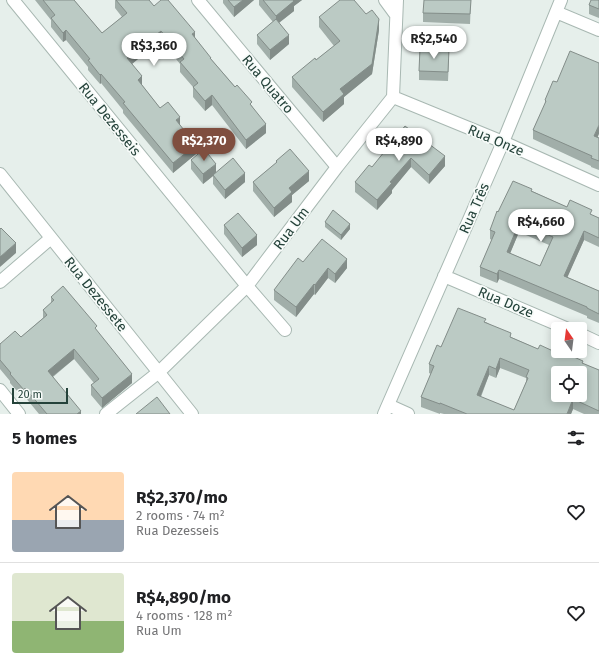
<!DOCTYPE html>
<html lang="en">
<head>
<meta charset="utf-8">
<style>
  :root { --surface:#fff; --page:#f2f2f2; --text:#202124; --muted:#757577; --line:#e0e0e0; --accent:#7f4e3f }
  body { margin:0; font-family:"Fira Sans",sans-serif; background:var(--page); color:var(--text); height:100vh; display:flex; flex-direction:column; font-size:15px; white-space:nowrap }
  * { box-sizing:border-box; margin:0 }
  p { font-size:13px; color:var(--muted) }
  .icon { flex:none; width:22px; height:22px; fill:none; stroke:currentColor; stroke-width:2; stroke-linecap:round; stroke-linejoin:round }
  .map { position:relative; height:414px; overflow:hidden }
  .drawer { display:flex; flex-direction:column; background:var(--surface); flex:1 }
  .drawer>* { flex:none }
  .needle { width:26px; rotate:346deg }
  .fabs { position:absolute; left:551px; top:322px; display:grid; gap:8px }
  .fabs a { display:grid; place-items:center; width:36px; height:36px; border-radius:4px; background:var(--surface); box-shadow:0 2px 10px #0003; font-size:20px }
  .scale { position:absolute; left:12px; bottom:10px; width:56px; box-sizing:border-box; padding-left:4px; border:2px solid #24423a; border-top:0; font-size:11px; line-height:14px; white-space:nowrap; color:#24423a; -webkit-text-stroke:3px #f7fbf9; paint-order:stroke }
  .price { position:absolute; translate:-50% -34px; padding:0 9px; border-radius:14px; background:#fff; color:#222; font-size:13px; line-height:26px; filter:drop-shadow(0 1px 2px #0008) }
  .price::after { content:''; position:absolute; left:50%; top:24px; width:12px; height:9px; margin-left:-6px; background:inherit; clip-path:polygon(0 0,100% 0,50% 100%) }
  .price.on { background:var(--accent); color:#fff }
  ul { padding:0; list-style:none }
  li { display:flex; align-items:center; gap:12px; height:100px; padding:0 12px }
  li+li { border-top:1px solid var(--line) }
  li span { display:grid; place-items:center; flex:none; width:112px; height:80px; border-radius:4px; color:#555 }
  li>.icon { margin-inline-start:auto }
  span .icon { width:48px; height:48px; fill:#fffc; stroke-width:1 }
  li b { font-size:17px }
  h2 { display:flex; justify-content:space-between; align-items:center; height:48px; padding:0 12px; font-size:17px }
  .map>svg:first-child { display:block }
</style>
</head>
<body>
<div class="map">
<svg width="599" height="414" viewBox="0 0 599 414">
  <rect width="100%" height="100%" fill="#e6efeb"/>
  <g fill="none" stroke-linecap="round" stroke-linejoin="round">
    <defs>
      <path id="minor" d="M13,0l234,286 38,44
        M198,0l139,167
        M385,0l11,15
        M556,12l43,18
        M393,97l110,45 96,43
        M0,174l192,240
        M444,276l124,53
        M0,282l51,-44
        M580,334l19,9
        M0,390l19,24
        M388,405l20,9
        M106,414l53,-42 88,-86 90,-119 56,-70 4,-97
        M384,414l119,-272 58,-142"/>
    </defs>
    <use href="#minor" stroke="#a8b8b2" stroke-width="14"/>
    <use href="#minor" stroke="#fff" stroke-width="12"/>
  </g>
  <path fill="#a1aea9" fill-rule="evenodd" d="M35,0h39l28,33 20,-16 -7,-9v-8h34l5,6 41,32 16,21 41,47 14,27 -20,16 -34,-44 -7,6 -12,-14v-10l-13,-15v-8l-19,-24 -29,24 10,21 18,23 20,17 16,29 -23,19 -50,-60v-3l-22,-27 -1,1 -12,-14v-3l-22,-27 -3,2 -12,-15v-7z
    M223,0h31l-20,17 -11,-14z
    M259,0h43l-8,6v5l-15,12 10,21 -19,16 -13,-16v-9l16,-13 -14,-17z
    M471,0l-1,24 -47,-2v-9z
    M599,0v18l-10,-4v-9z
    M319,17l60,13 -7,44 -28,23v7l-21,18 -31,-35v-10l24,-17 18,-14 -15,-19z
    M449,59l-1,22 -29,-1v-9z
    M545,100l54,38v32l-8,-3v-1l-58,-27v-9l12,-26z
    M405,126l40,40 -16,18 -18,-17 -19,23v3l-15,17 -22,-18v-10l17,-15z
    M191,160l25,12 29,10 -20,17 -12,-15v-8l-10,8 -12,-15z
    M276,161l33,20 -17,14v7l-18,15 -21,-26v-9l23,-19z
    M532,191l35,16 25,8 7,3v29l-15,-7 -17,37 32,14v32l-12,-5v-2l-88,-37 -2,4 -17,-7v-9l12,-27 -2,-1v-9l8,-18zM519,232l30,13 -9,21 -30,-13z
    M325,222l25,7 -9,11 -16,-13z
    M224,225l33,20 -15,12 -18,-23z
    M303,262l44,6 -12,15 -7,-5 -13,17 -1,-1 -18,23 -22,-17v-10z
    M51,297l46,34 35,52 -30,25 -11,-13v-10l3,-2 -20,-24 -21,18 28,37h-42l-14,-17 -1,2 -14,-16v-2l-10,-12v-25l21,-7 22,-19v-8l8,-7z
    M486,322l25,15 27,12 45,15 16,6v44h-15l-11,-5 -2,5h-127l-4,-1v1l-19,-7v-10l10,-23 -2,-1v-9l12,-17zM500,368l26,10v4l-12,28 -33,-13 8,-22 7,3z"/>
  <path fill="#838d89" d="M243,0h11l-20,17v-10z
    M292,0h10l-8,6v5l-18,14v-9z
    M379,19v11l-7,44 -28,23v7l-21,18v-10z
    M66,30v10l-3,2v-9z
    M161,31v9l-34,28v-10z
    M195,32v9l-3,-7z
    M289,35v9l-19,16v-10z
    M101,74v9l-1,1v-9z
    M142,76v10l-4,-6z
    M212,95v10l-7,6v-10z
    M180,117v9l-4,-6z
    M266,124v9l-20,16v-9z
    M599,125v9l-5,11v-9z
    M196,145v9l-23,19v-10z
    M445,156v10l-16,18v-9z
    M411,158v9l-19,23v3l-15,17v-10l13,-18z
    M216,164v9l-3,2v1l-10,8v-10z
    M309,171v10l-17,14v7l-18,15v-9l15,-20z
    M245,173v9l-20,17v-9z
    M519,223v9l-12,29v-9z
    M350,224v5l-9,11v-5z
    M584,231v9l-20,45v-9z
    M257,235v10l-15,12v-9z
    M16,243v10l-16,14v-10z
    M347,259v9l-12,15v-9z
    M328,268v10l-13,17v-10z
    M499,270v9l-2,4v-9z
    M314,284v10l-18,23v-10z
    M74,349v10l-26,21v-9z
    M500,358v10l-4,10v-9z
    M489,366v9l-12,30v-10z
    M132,374v9l-30,25v-10z
    M25,388v9l-1,2v-9z
    M573,399v10l-2,5h-4z
    M81,411v3h-4z"/>
  <path fill="#bbcac4" stroke="#838d89" fill-rule="evenodd" d="M43,0h31l28,33 25,-20 -11,-13h33l5,6 7,-6h7l27,32 -3,2 19,24h-1l25,29 2,-2 15,17 -2,2 16,20 -20,16 -34,-45 -7,6 -12,-14 5,-4 -18,-21 4,-3 -23,-28 -34,27 15,18 -4,4 22,28 8,-6 12,15 -4,3 20,25 -23,18 -50,-60 2,-1 -24,-28 -1,1 -12,-15 2,-1 -24,-29 -3,3 -12,-15 4,-3z
    M228,0h15l-9,7z
    M263,0h30l1,1 -18,15z
    M340,0h14l12,14 6,-4 7,9 -7,45 -32,25 4,5 -21,18 -31,-35 23,-19 1,2 24,-19 -21,-24z
    M424,0h47l-1,14 -47,-1z
    M591,0h8v9l-10,-4z
    M276,19l13,16 -19,15 -13,-15z
    M420,48l29,1 -1,23 -29,-1z
    M570,51l29,12v62l-5,11 5,2v23l-8,-3 1,-2 -59,-26 13,-29 -1,-1 8,-19 4,1z
    M405,126l40,30 -16,19 -18,-17 -21,24 2,1 -15,17 -22,-18 14,-17 3,2z
    M204,149l12,15 -13,10 -12,-14z
    M290,149l19,22 -20,17 3,4 -18,16 -21,-26 24,-20 -1,-1z
    M233,158l12,15 -20,17 -12,-15z
    M513,181l19,8 -1,2 36,16 3,-7 22,10 -2,4 9,4v20l-15,-7 -20,45 35,15v23l-12,-6v-1l-88,-37 -2,4 -17,-7 15,-35 -5,-2 7,-19 1,1zM519,223l34,14 -13,29 -33,-14z
    M333,210l17,14 -9,11 -16,-13z
    M238,213l19,22 -15,13 -18,-23z
    M1,228l15,15 -16,14v-28z
    M322,239l25,20 -12,15 -7,-6 -13,17 -1,-1 -18,23 -22,-17 24,-32 5,4z
    M63,286l34,40 -2,2 37,46 -30,24 -11,-13 8,-6 -25,-30 -26,22 33,40 -4,3h-30l-22,-26 -1,2 -14,-16 1,-1 -11,-13v-16l15,-13 6,6 26,-22 -4,-5 11,-10 -3,-3z
    M458,308l28,11 -2,3 27,11 -1,4 28,12 2,-4 26,12 1,-3 16,7 -1,2 17,7v41l-26,-12 -6,15h-100l-27,-11v1l-19,-7 13,-31 -5,-2 8,-19 4,2zM500,358l29,12 -3,7 2,1 -14,32 -37,-15 12,-29 7,3zM558,373h22v22h-22z
    M157,397l13,17h-34z"/>
  <g text-anchor="middle" stroke-width="3.5" stroke-linejoin="round" paint-order="stroke">
    <g font-size="14" fill="#24423a" stroke="#f7fbf9">
      <text transform="translate(268 84) rotate(50)" y="5">Rua Quatro</text>
      <text transform="translate(110 119) rotate(51)" y="5">Rua Dezesseis</text>
      <text transform="translate(496 140) rotate(23)" y="5">Rua Onze</text>
      <text transform="translate(474 208) rotate(-66)" y="5">Rua Três</text>
      <text transform="translate(291 228) rotate(-53)" y="5">Rua Um</text>
      <text transform="translate(96 294) rotate(51)" y="5">Rua Dezessete</text>
      <text transform="translate(506 302) rotate(23)" y="5">Rua Doze</text>
    </g>
  </g>
</svg>
<div class="fabs">
<a><svg class="needle" viewBox="-14 -14 28 28"><path d="M0-13l5 13h-10z" fill="#e53935"/><path d="M0 13l5-13h-10z" fill="#757577"/></svg></a>
<a><svg class="icon" aria-label="locate" viewBox="0 0 24 24"><circle cx="12" cy="12" r="6"/><path d="M12 2v4M12 18v4M2 12h4M18 12h4"/></svg></a>
</div>
<div class="scale">20 m</div>
<b class="price" style="left:434px;top:60px">R$2,540</b>
<b class="price" style="left:154px;top:67px">R$3,360</b>
<b class="price on" style="left:204px;top:162px">R$2,370</b>
<b class="price" style="left:399px;top:162px">R$4,890</b>
<b class="price" style="left:541px;top:243px">R$4,660</b>
</div>
<section class="drawer">
<h2>5 homes<svg class="icon" aria-label="filters" viewBox="0 0 24 24"><path d="M4 7h16M4 17h16"/><circle cx="9" cy="7" r="2"/><circle cx="15" cy="17" r="2"/></svg></h2>
<ul>
<li><span style="background:linear-gradient(#ffd9b3 60%,#9aa5b1 0)"><svg class="icon" aria-label="home" viewBox="0 0 24 24"><path d="M3 11l9-7 9 7M6 9v11h12V9"/></svg></span><div><b>R$2,370/mo</b><p>2 rooms · 74 m²</p><p>Rua Dezesseis</p></div><svg class="icon" aria-label="heart" viewBox="0 0 24 24"><path d="M12 20l-8-8c-3-5 5-10 8-4 3-6 11-1 8 4z"/></svg></li>
<li><span style="background:linear-gradient(#dfe7d0 60%,#8fb573 0)"><svg class="icon" aria-label="home" viewBox="0 0 24 24"><path d="M3 11l9-7 9 7M6 9v11h12V9"/></svg></span><div><b>R$4,890/mo</b><p>4 rooms · 128 m²</p><p>Rua Um</p></div><svg class="icon" aria-label="heart" viewBox="0 0 24 24"><path d="M12 20l-8-8c-3-5 5-10 8-4 3-6 11-1 8 4z"/></svg></li>
</ul>
</section>
</body>
</html>
